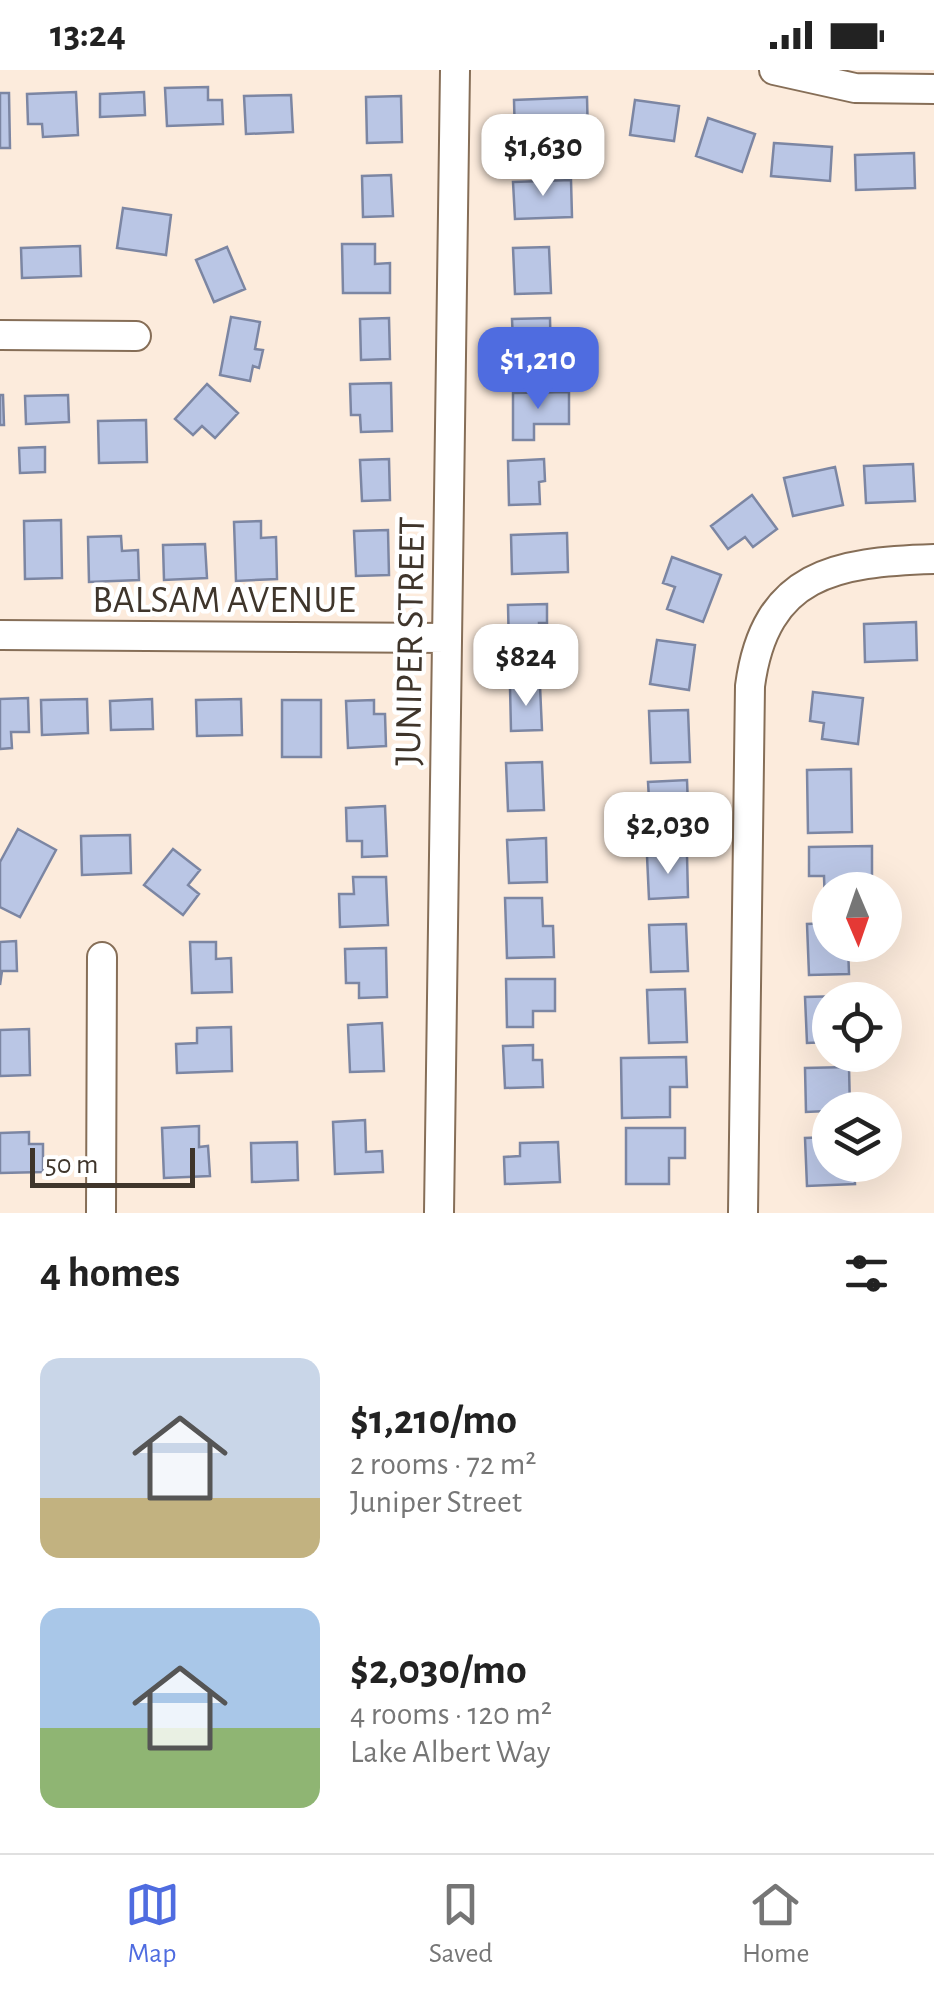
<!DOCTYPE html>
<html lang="en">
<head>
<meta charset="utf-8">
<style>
  :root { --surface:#fff; --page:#f2f2f2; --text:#222; --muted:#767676; --line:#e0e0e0; --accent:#4f6ce0 }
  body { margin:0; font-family:"Alegreya Sans",sans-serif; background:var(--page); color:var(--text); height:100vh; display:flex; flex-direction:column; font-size:38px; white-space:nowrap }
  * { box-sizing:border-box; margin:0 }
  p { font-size:32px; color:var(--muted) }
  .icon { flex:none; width:55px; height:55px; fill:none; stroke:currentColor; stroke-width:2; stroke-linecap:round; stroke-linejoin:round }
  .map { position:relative; height:1143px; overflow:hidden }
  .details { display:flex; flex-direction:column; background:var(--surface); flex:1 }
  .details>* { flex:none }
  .needle { width:65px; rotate:178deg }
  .controls { position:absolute; left:812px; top:802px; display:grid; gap:20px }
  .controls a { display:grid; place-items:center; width:90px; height:90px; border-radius:50%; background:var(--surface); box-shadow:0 10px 40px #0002; font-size:50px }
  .scale { position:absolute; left:30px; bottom:25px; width:165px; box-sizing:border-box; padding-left:10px; border:5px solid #3f352b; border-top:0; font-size:28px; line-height:35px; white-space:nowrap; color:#3f352b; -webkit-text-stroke:8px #fff; paint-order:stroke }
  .price { position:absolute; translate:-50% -85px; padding:0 22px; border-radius:20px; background:#fff; color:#222; font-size:32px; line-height:65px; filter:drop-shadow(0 2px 5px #0008) }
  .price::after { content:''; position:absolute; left:50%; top:60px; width:30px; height:22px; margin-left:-15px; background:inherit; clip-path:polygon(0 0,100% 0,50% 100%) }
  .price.current { background:var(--accent); color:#fff }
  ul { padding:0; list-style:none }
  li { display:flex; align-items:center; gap:30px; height:250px; padding:0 40px }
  li span { display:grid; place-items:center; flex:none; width:280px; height:200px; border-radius:20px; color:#555 }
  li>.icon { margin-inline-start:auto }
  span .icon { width:120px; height:120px; fill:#fffc; stroke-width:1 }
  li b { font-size:42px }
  h2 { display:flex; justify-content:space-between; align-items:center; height:120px; padding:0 40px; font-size:42px }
  .status { display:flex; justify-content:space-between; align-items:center; height:70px; padding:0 50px; background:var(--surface); direction:ltr }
  .status svg { height:28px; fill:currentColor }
  .dock { display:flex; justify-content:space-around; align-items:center; height:140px; border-top:2px solid var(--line); background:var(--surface); font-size:28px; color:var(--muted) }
  .dock a { display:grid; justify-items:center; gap:5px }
  .dock .current { color:var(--accent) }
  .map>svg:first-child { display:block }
</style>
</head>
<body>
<div class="status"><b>13:24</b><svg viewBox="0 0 49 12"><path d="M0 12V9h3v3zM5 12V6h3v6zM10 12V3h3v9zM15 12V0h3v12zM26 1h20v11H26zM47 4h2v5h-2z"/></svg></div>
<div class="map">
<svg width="934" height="1143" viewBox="0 0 934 1143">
  <rect width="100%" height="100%" fill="#fcebdc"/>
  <path fill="#bac6e5" stroke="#7c86a3" stroke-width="2.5" d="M208,17v13h14l1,24 -56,2 -2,-38z
    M76,22l2,43 -35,2 -1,-13h-14l-1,-30z
    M144,22l1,23 -45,2v-23z
    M0,23h9l1,55h-10z
    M291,25l2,37 -47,2 -2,-38z
    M401,26l1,46 -35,1 -1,-46z
    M587,27l1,41 -73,2 -1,-40z
    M635,30l44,6 -5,35 -44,-6z
    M708,48l47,16 -13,38 -46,-16z
    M774,73l58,4 -2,34 -59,-5z
    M914,83l1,35 -59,2 -1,-35z
    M391,105l2,41 -30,1 -1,-41z
    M571,110l1,37 -57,2 -2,-37z
    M123,138l48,7 -5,40 -49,-7z
    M342,174h33v20l15,-1v30h-47z
    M80,176l1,30 -59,2 -1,-30z
    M227,177l18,42 -31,13 -18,-42z
    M549,177l2,46 -36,1 -2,-46z
    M231,247l29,5 -5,27 8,1 -4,18 -6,-2 -3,15 -30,-6z
    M389,248l1,41 -29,1 -1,-41z
    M550,248l1,45 -37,2 -2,-46z
    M391,313l1,48 -31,1 -1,-17h-9l-1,-31z
    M207,314l31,29 -23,25 -13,-12 -9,9 -18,-16z
    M569,322v32h-35v16h-21v-47z
    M0,325h3l1,30h-4z
    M68,325l1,27 -43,2 -1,-28z
    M146,350l1,42 -48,1 -1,-42z
    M45,377v25l-25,1 -1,-25z
    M389,389l1,41 -28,1 -2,-41z
    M544,389l1,22 -6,1 1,22 -31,1 -1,-44z
    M913,394l2,37 -49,2 -2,-37z
    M835,397l8,38 -50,11 -9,-38z
    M752,425l25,34 -24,18 -8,-10 -17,12 -17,-23z
    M61,450l1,58 -37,1 -1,-58z
    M261,451v17l15,-1 1,42 -41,2 -2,-59z
    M388,460l1,45 -33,1 -2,-45z
    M567,463l1,39 -56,2 -1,-39z
    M121,466l1,15 16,-1 1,30 -50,2 -1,-45z
    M205,474l2,34 -43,2 -1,-35z
    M672,487l49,18 -18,47 -36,-13 8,-22 -12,-4z
    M547,534v19h-8l1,29h-31l-1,-47z
    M916,552l1,38 -52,2 -1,-38z
    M657,570l38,5 -6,45 -39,-6z
    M540,616l2,44 -31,1 -1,-44z
    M813,622l50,6 -5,46 -36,-5 2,-16 -14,-2z
    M28,628l1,34h-18l1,16 -12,1v-50z
    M87,629l1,34 -46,2 -1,-35z
    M152,629l1,30 -42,1 -1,-29z
    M241,629l1,36 -45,1 -1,-36z
    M282,630h39v57h-39z
    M374,630v14h11l1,32 -38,2 -2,-47z
    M688,640l2,52 -39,1 -2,-52z
    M542,692l2,48 -36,1 -2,-48z
    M851,699l1,63 -44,1 -1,-63z
    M687,710l2,52 -38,2 -3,-52z
    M385,736l2,50 -25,1v-16h-15l-1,-33z
    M18,759l38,21 -36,67 -20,-10v-45z
    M130,765l1,38 -49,2 -1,-39z
    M546,768l1,44 -38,1 -2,-43z
    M872,776v44h-42v16h-5l-1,-30h-15v-29z
    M173,779l27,21 -12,15 11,9 -16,21 -39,-30z
    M687,785l1,42 -39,2 -2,-43z
    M353,807h33l2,48 -48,2 -1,-33h15z
    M505,828h37l1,28h10l1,31 -47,1z
    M830,853v22h18l1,29 -40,1 -2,-51z
    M686,854l2,47 -37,1 -2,-47z
    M16,871l1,30h-15l-2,14v-43z
    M190,872h26v17l15,-1 1,34 -40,1z
    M386,878l1,49 -28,1v-15h-13l-1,-34z
    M506,909h49v32h-22v16h-26z
    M685,919l2,53 -38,1 -2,-53z
    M844,926v4h-14v42l-23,1 -2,-46z
    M382,953l2,48 -34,1 -2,-47z
    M231,957l1,44 -55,2 -1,-29 21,-1v-15z
    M29,959l1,46 -30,1v-46z
    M533,975v15h9l1,27 -38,1 -2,-42z
    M686,987l1,30h-17v30l-48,1 -1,-60z
    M849,997l1,43 -44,2 -1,-44z
    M365,1050l1,32 16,-1 1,21 -48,2 -2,-52z
    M199,1056v21l9,-1 2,30 -46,2 -2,-50z
    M626,1058h59v30h-16v26h-43z
    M29,1062v12h14v28l-43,1v-40z
    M830,1067v28h24l1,19 -48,2 -2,-48z
    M297,1072l1,38 -46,2 -1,-39z
    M558,1072l2,40 -55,2 -1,-27 16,-1v-13z"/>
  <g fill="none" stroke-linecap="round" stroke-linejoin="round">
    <defs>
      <path id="minor" d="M774,0l81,18 79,1
        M0,265l136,1
        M0,565l447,3
        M101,1143l1,-256
        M439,1143l16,-1143
        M743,1143l7,-527c15,-113 86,-124 184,-127"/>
    </defs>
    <use href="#minor" stroke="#866e57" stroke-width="32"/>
    <use href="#minor" stroke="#fff" stroke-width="28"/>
  </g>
  <g text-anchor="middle" stroke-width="9" stroke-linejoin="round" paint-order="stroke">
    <g font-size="38" fill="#3f352b" stroke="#fff">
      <text x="224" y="542">BALSAM AVENUE</text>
      <text transform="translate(409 571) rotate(-89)" y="13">JUNIPER STREET</text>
    </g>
  </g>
</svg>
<div class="controls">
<a><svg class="needle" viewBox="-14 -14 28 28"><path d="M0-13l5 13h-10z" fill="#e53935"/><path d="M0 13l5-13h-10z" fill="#767676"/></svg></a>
<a><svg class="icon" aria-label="locate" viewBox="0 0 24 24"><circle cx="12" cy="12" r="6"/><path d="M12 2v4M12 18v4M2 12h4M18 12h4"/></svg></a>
<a><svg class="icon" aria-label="layers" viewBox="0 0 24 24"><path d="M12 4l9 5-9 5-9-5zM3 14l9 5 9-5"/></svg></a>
</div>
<div class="scale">50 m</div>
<b class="price" style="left:543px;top:129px">$1,630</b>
<b class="price current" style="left:538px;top:342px">$1,210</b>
<b class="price" style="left:526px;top:639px">$824</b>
<b class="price" style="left:668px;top:807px">$2,030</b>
</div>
<section class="details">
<h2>4 homes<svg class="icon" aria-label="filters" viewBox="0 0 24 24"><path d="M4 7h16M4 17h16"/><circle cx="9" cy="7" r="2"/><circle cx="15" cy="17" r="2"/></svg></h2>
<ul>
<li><span style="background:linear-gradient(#c9d6e8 70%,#c2b280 0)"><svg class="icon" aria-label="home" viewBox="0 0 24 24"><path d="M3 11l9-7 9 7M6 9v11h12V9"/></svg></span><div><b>$1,210/mo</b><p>2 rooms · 72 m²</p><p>Juniper Street</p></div></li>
<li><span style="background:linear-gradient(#a9c7e8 60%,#8fb573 0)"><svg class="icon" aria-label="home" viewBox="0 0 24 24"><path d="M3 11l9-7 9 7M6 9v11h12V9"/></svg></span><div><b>$2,030/mo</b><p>4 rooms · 120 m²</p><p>Lake Albert Way</p></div></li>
</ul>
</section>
<nav class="dock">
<a class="current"><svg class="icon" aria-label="map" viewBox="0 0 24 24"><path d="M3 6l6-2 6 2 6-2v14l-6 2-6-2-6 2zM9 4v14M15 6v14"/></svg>Map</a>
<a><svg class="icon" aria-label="saved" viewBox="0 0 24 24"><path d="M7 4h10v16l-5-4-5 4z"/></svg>Saved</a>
<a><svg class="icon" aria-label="home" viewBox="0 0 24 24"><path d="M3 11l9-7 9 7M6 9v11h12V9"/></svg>Home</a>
</nav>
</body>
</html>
